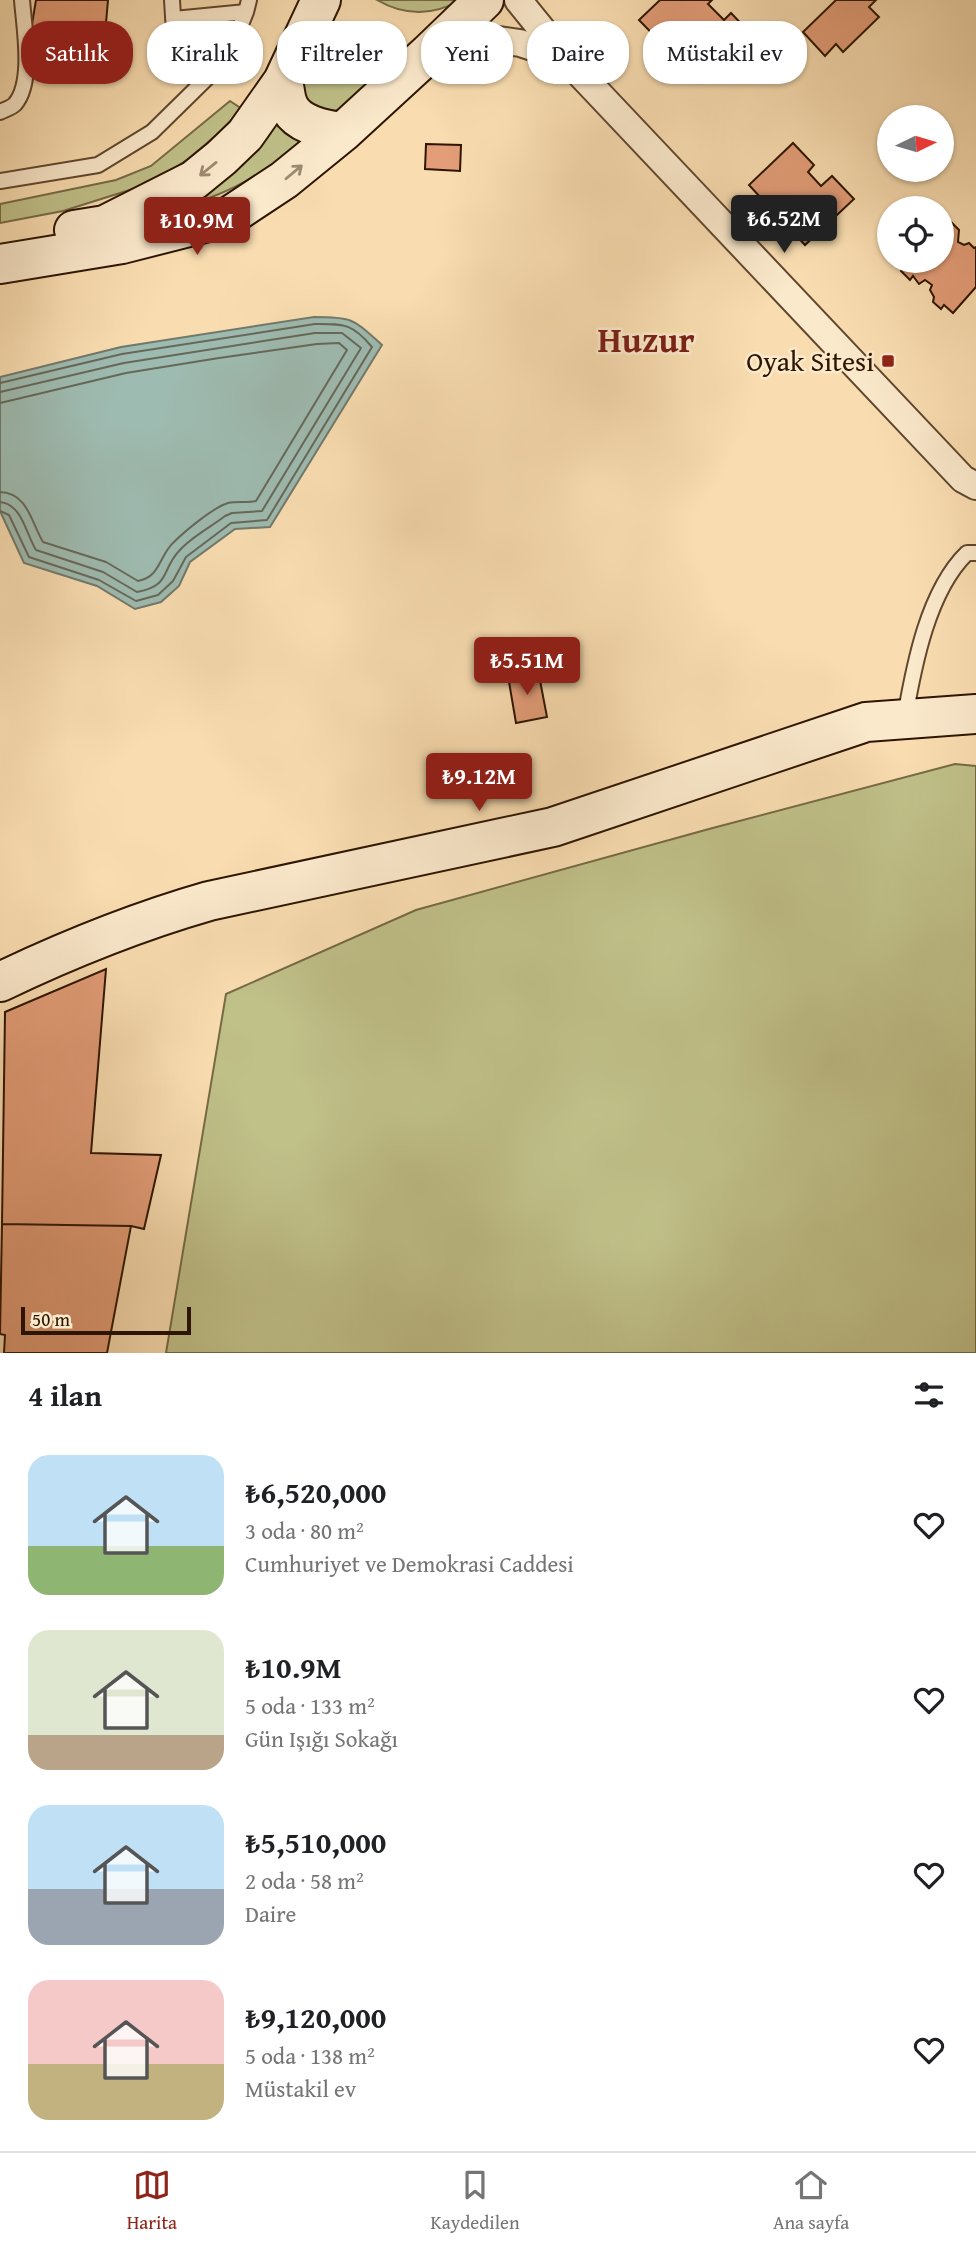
<!DOCTYPE html>
<html lang="tr">
<head>
<meta charset="utf-8">
<style>
  :root { --surface:#fff; --page:#f2f2f2; --text:#202124; --muted:#757577; --line:#e0e0e0; --accent:#8f2418 }
  body { margin:0; font-family:"Gentium Book Plus",serif; background:var(--page); color:var(--text); height:100vh; display:flex; flex-direction:column; font-size:26px; white-space:nowrap }
  * { box-sizing:border-box; margin:0 }
  p { font-size:23px; color:var(--muted) }
  .icon { flex:none; width:38px; height:38px; fill:none; stroke:currentColor; stroke-width:2; stroke-linecap:round; stroke-linejoin:round }
  .map { position:relative; height:1353px; overflow:hidden }
  .side { display:flex; flex-direction:column; background:var(--surface); flex:1 }
  .side>* { flex:none }
  .top-card { position:absolute; left:21px; top:21px; width:934px; height:63px; display:flex; gap:14px }
  .needle { width:46px; rotate:85deg }
  .fabs { position:absolute; left:877px; top:105px; display:grid; gap:14px }
  .fabs a { display:grid; place-items:center; width:77px; height:77px; border-radius:50%; background:var(--surface); box-shadow:0 2px 5px #0004; font-size:35px }
  .scale { position:absolute; left:21px; bottom:18px; width:170px; box-sizing:border-box; padding-left:7px; border:4px solid #2d1501; border-top:0; font-size:19px; line-height:24px; white-space:nowrap; color:#2d1501; -webkit-text-stroke:5px #fbe9cc; paint-order:stroke }
  .price { position:absolute; translate:-50% -60px; padding:0 16px; border-radius:7px; background:var(--accent); color:#fff; font-size:23px; line-height:46px; filter:drop-shadow(0 2px 4px #0008) }
  .price::after { content:''; position:absolute; left:50%; top:42px; width:21px; height:16px; margin-left:-10px; background:inherit; clip-path:polygon(0 0,100% 0,50% 100%) }
  .price.current { background:#222; color:#fff }
  ul { padding:0; list-style:none }
  li { display:flex; align-items:center; gap:21px; height:175px; padding:0 28px }
  li span { display:grid; place-items:center; flex:none; width:196px; height:140px; border-radius:21px; color:#555 }
  li>.icon { margin-inline-start:auto }
  span .icon { width:84px; height:84px; fill:#fffc; stroke-width:1 }
  li b { font-size:30px }
  h2 { display:flex; justify-content:space-between; align-items:center; height:84px; padding:0 28px; font-size:30px }
  .pill { padding:0 24px; border-radius:28px; background:var(--surface); box-shadow:0 2px 5px #0004; font-size:24px; line-height:63px }
  .pill.current { background:var(--accent); color:#fff }
  .menu { display:flex; justify-content:space-around; align-items:center; height:98px; border-top:2px solid var(--line); background:var(--surface); font-size:19px; color:var(--muted) }
  .menu a { display:grid; justify-items:center; gap:4px }
  .menu .current { color:var(--accent) }
  .map>svg:first-child { display:block }
</style>
</head>
<body>
<div class="map">
<svg width="976" height="1353" viewBox="0 0 976 1353">
  <rect width="100%" height="100%" fill="#f9ddb1"/>
  <filter id="stains"><feTurbulence type="fractalNoise" baseFrequency=".00286" numOctaves="4"/><feColorMatrix values="0 0 0 0 .2 0 0 0 0 .09 0 0 0 0 .02 0 0 0 .5 -.17"/></filter>
  <radialGradient id="worn" r=".72"><stop offset=".6" stop-color="#630" stop-opacity="0"/><stop offset="1" stop-color="#630" stop-opacity=".3"/></radialGradient>
  <path fill="#c0c089" stroke="#766a45" stroke-width="2" d="M377,0h83c-26,16 -56,16 -83,0z
    M330,20l21,17 52,18c-69,62 -138,135 -232,154l108,-90 26,-38z
    M230,101l12,8 -23,24 -31,26 -33,23 -92,29 -63,12v-19l116,-24 35,-14z
    M955,764l21,2v587h-810l60,-359 190,-84 293,-81z"/>
  <path fill="#9ebbb1" stroke="#71796b" stroke-width="2" d="M314,317c40,0 39,2 68,28l-112,182 -35,2 -45,33 -11,24 -18,16 -26,7 -38,-23 -73,-23 -24,-52v-134l121,-30z"/>
  <g fill="none" stroke-linecap="round" stroke-linejoin="round">
    <path stroke="#666859" stroke-width="2" d="M0,383l122,-29 193,-30c29,0 37,-1 57,23l-105,173 -36,3 -45,34 -13,24 -15,14 -22,6 -37,-21 -70,-23 -20,-42 -9,-4
      M0,392l124,-29 191,-30h27l19,15 -99,163 -30,2 -7,3c-14,11 -34,21 -46,35 -18,19 -8,35 -42,41l-34,-20 -67,-22c-10,-16 -14,-46 -36,-48
      M0,403l126,-30 93,-15 98,-14 22,-1 8,7 -91,151c-9,2 -19,0 -28,2 -14,4 -43,28 -54,39 -15,13 -13,35 -36,39l-32,-19 -63,-20c-12,-20 -15,-49 -43,-50"/>
  </g>
  <path fill="#e39d78" stroke="#2d1501" stroke-width="2" d="M36,0h72l-5,58 -8,-1 -6,19 -63,-16z
    M660,0h52l-4,4 16,16 7,-7 20,21 -50,49 -28,-28 8,-7 -3,-4 -8,8 -31,-32z
    M836,0h40l-7,7 10,10 -36,35 -7,-8 -11,12 -22,-24z
    M793,143l21,22 -6,7 13,14 11,-10 22,23 -49,46 -23,-25 5,-9 -7,-7 -7,7 -24,-26z
    M426,144l35,1 -1,26 -35,-2z
    M948,219l11,11 -1,12 6,3 5,-2 5,5 2,-1v40l-23,26 -9,-8 -3,4 -8,-7 1,-5 -4,-7 2,-5 -7,-5 -6,4 -6,-8 -3,4 -9,-9 4,-5 -9,-5h46v-41z
    M538,670l9,47 -31,6 -8,-47z
    M106,969l-15,184 70,2 -17,74 -13,-3 -129,-2 3,-212z
    M2,1224l129,2 -24,127h-103l1,-18 -5,-1z"/>
  <g fill="none" stroke-linecap="round" stroke-linejoin="round">
    <defs>
      <path id="lane" d="M172,0l3,49 6,14 25,16
        M174,19l72,-7
        M0,112c4,-2 11,-4 15,-8 19,-22 9,-77 7,-104
        M0,181l98,-16 54,-33 54,-53 26,-32 14,-35 3,-12
        M905,717c9,-52 23,-126 62,-164h9"/>
      <path id="street" d="M518,0l47,58 398,421 13,7
        M449,33l71,10 43,14"/>
      <path id="secondary" d="M283,81c2,7 2,16 5,23 7,20 36,26 55,28
        M74,230l31,-5 89,-45 27,-22 24,-23 38,-54 38,-81
        M0,264l122,-20 106,-27 56,-37 59,-48 86,-79 55,-53
        M0,982c69,-33 136,-60 209,-81l344,-74 313,-105 110,-8"/>
    </defs>
    <use href="#lane" stroke="#60472d" stroke-width="18"/>
    <use href="#street" stroke="#60472d" stroke-width="30"/>
    <use href="#secondary" stroke="#2d1501" stroke-width="42"/>
    <use href="#lane" stroke="#fbe9cc" stroke-width="14"/>
    <use href="#street" stroke="#fbe9cc" stroke-width="26"/>
    <use href="#secondary" stroke="#fbe9cc" stroke-width="38"/>
  </g>
  <defs><path id="oneway-shaft" d="M-6 0H5M1.5-3L5.5 0L1.5 3" fill="none" stroke-width="1.6" stroke-linecap="round" stroke-linejoin="round" transform="scale(1.75)"/></defs>
  <g stroke="#9e8a71">
    <use href="#oneway-shaft" transform="translate(208 169) rotate(141)"/>
    <use href="#oneway-shaft" transform="translate(294 172) rotate(-40)"/>
  </g>
  <rect fill="#8f2418" stroke="#fbe9cc" stroke-width="2.5" x="881" y="354" width="14" height="14" rx="3.5"/>
  <g text-anchor="middle" stroke-width="5" stroke-linejoin="round" paint-order="stroke">
    <g font-size="28" fill="#2d1501" stroke="#fbe9cc" text-anchor="end">
      <text x="874" y="371">Oyak Sitesi</text>
    </g>
    <g font-size="35" font-weight="bold" fill="#7a1f14" stroke="#fbe9cc">
      <text x="646" y="352">Huzur</text>
    </g>
  </g>
  <rect width="100%" height="100%" filter="url(#stains)"/>
  <rect width="100%" height="100%" fill="url(#worn)"/>
</svg>
<div class="fabs">
<a><svg class="needle" viewBox="-14 -14 28 28"><path d="M0-13l5 13h-10z" fill="#e53935"/><path d="M0 13l5-13h-10z" fill="#757577"/></svg></a>
<a><svg class="icon" aria-label="locate" viewBox="0 0 24 24"><circle cx="12" cy="12" r="6"/><path d="M12 2v4M12 18v4M2 12h4M18 12h4"/></svg></a>
</div>
<div class="scale">50 m</div>
<b class="price current" style="left:784px;top:255px">₺6.52M</b>
<b class="price" style="left:197px;top:257px">₺10.9M</b>
<b class="price" style="left:527px;top:697px">₺5.51M</b>
<b class="price" style="left:479px;top:813px">₺9.12M</b>
<div class="top-card">
<a class="pill current">Satılık</a>
<a class="pill">Kiralık</a>
<a class="pill">Filtreler</a>
<a class="pill">Yeni</a>
<a class="pill">Daire</a>
<a class="pill">Müstakil ev</a>
</div>
</div>
<section class="side">
<h2>4 ilan<svg class="icon" aria-label="filters" viewBox="0 0 24 24"><path d="M4 7h16M4 17h16"/><circle cx="9" cy="7" r="2"/><circle cx="15" cy="17" r="2"/></svg></h2>
<ul>
<li><span style="background:linear-gradient(#bfe0f5 65%,#8fb573 0)"><svg class="icon" aria-label="home" viewBox="0 0 24 24"><path d="M3 11l9-7 9 7M6 9v11h12V9"/></svg></span><div><b>₺6,520,000</b><p>3 oda · 80 m²</p><p>Cumhuriyet ve Demokrasi Caddesi</p></div><svg class="icon" aria-label="heart" viewBox="0 0 24 24"><path d="M12 20l-8-8c-3-5 5-10 8-4 3-6 11-1 8 4z"/></svg></li>
<li><span style="background:linear-gradient(#dfe7d0 75%,#b9a48a 0)"><svg class="icon" aria-label="home" viewBox="0 0 24 24"><path d="M3 11l9-7 9 7M6 9v11h12V9"/></svg></span><div><b>₺10.9M</b><p>5 oda · 133 m²</p><p>Gün Işığı Sokağı</p></div><svg class="icon" aria-label="heart" viewBox="0 0 24 24"><path d="M12 20l-8-8c-3-5 5-10 8-4 3-6 11-1 8 4z"/></svg></li>
<li><span style="background:linear-gradient(#bfe0f5 60%,#9aa5b1 0)"><svg class="icon" aria-label="home" viewBox="0 0 24 24"><path d="M3 11l9-7 9 7M6 9v11h12V9"/></svg></span><div><b>₺5,510,000</b><p>2 oda · 58 m²</p><p>Daire</p></div><svg class="icon" aria-label="heart" viewBox="0 0 24 24"><path d="M12 20l-8-8c-3-5 5-10 8-4 3-6 11-1 8 4z"/></svg></li>
<li><span style="background:linear-gradient(#f6c9c9 60%,#c2b280 0)"><svg class="icon" aria-label="home" viewBox="0 0 24 24"><path d="M3 11l9-7 9 7M6 9v11h12V9"/></svg></span><div><b>₺9,120,000</b><p>5 oda · 138 m²</p><p>Müstakil ev</p></div><svg class="icon" aria-label="heart" viewBox="0 0 24 24"><path d="M12 20l-8-8c-3-5 5-10 8-4 3-6 11-1 8 4z"/></svg></li>
</ul>
</section>
<nav class="menu">
<a class="current"><svg class="icon" aria-label="map" viewBox="0 0 24 24"><path d="M3 6l6-2 6 2 6-2v14l-6 2-6-2-6 2zM9 4v14M15 6v14"/></svg>Harita</a>
<a><svg class="icon" aria-label="saved" viewBox="0 0 24 24"><path d="M7 4h10v16l-5-4-5 4z"/></svg>Kaydedilen</a>
<a><svg class="icon" aria-label="home" viewBox="0 0 24 24"><path d="M3 11l9-7 9 7M6 9v11h12V9"/></svg>Ana sayfa</a>
</nav>
</body>
</html>
